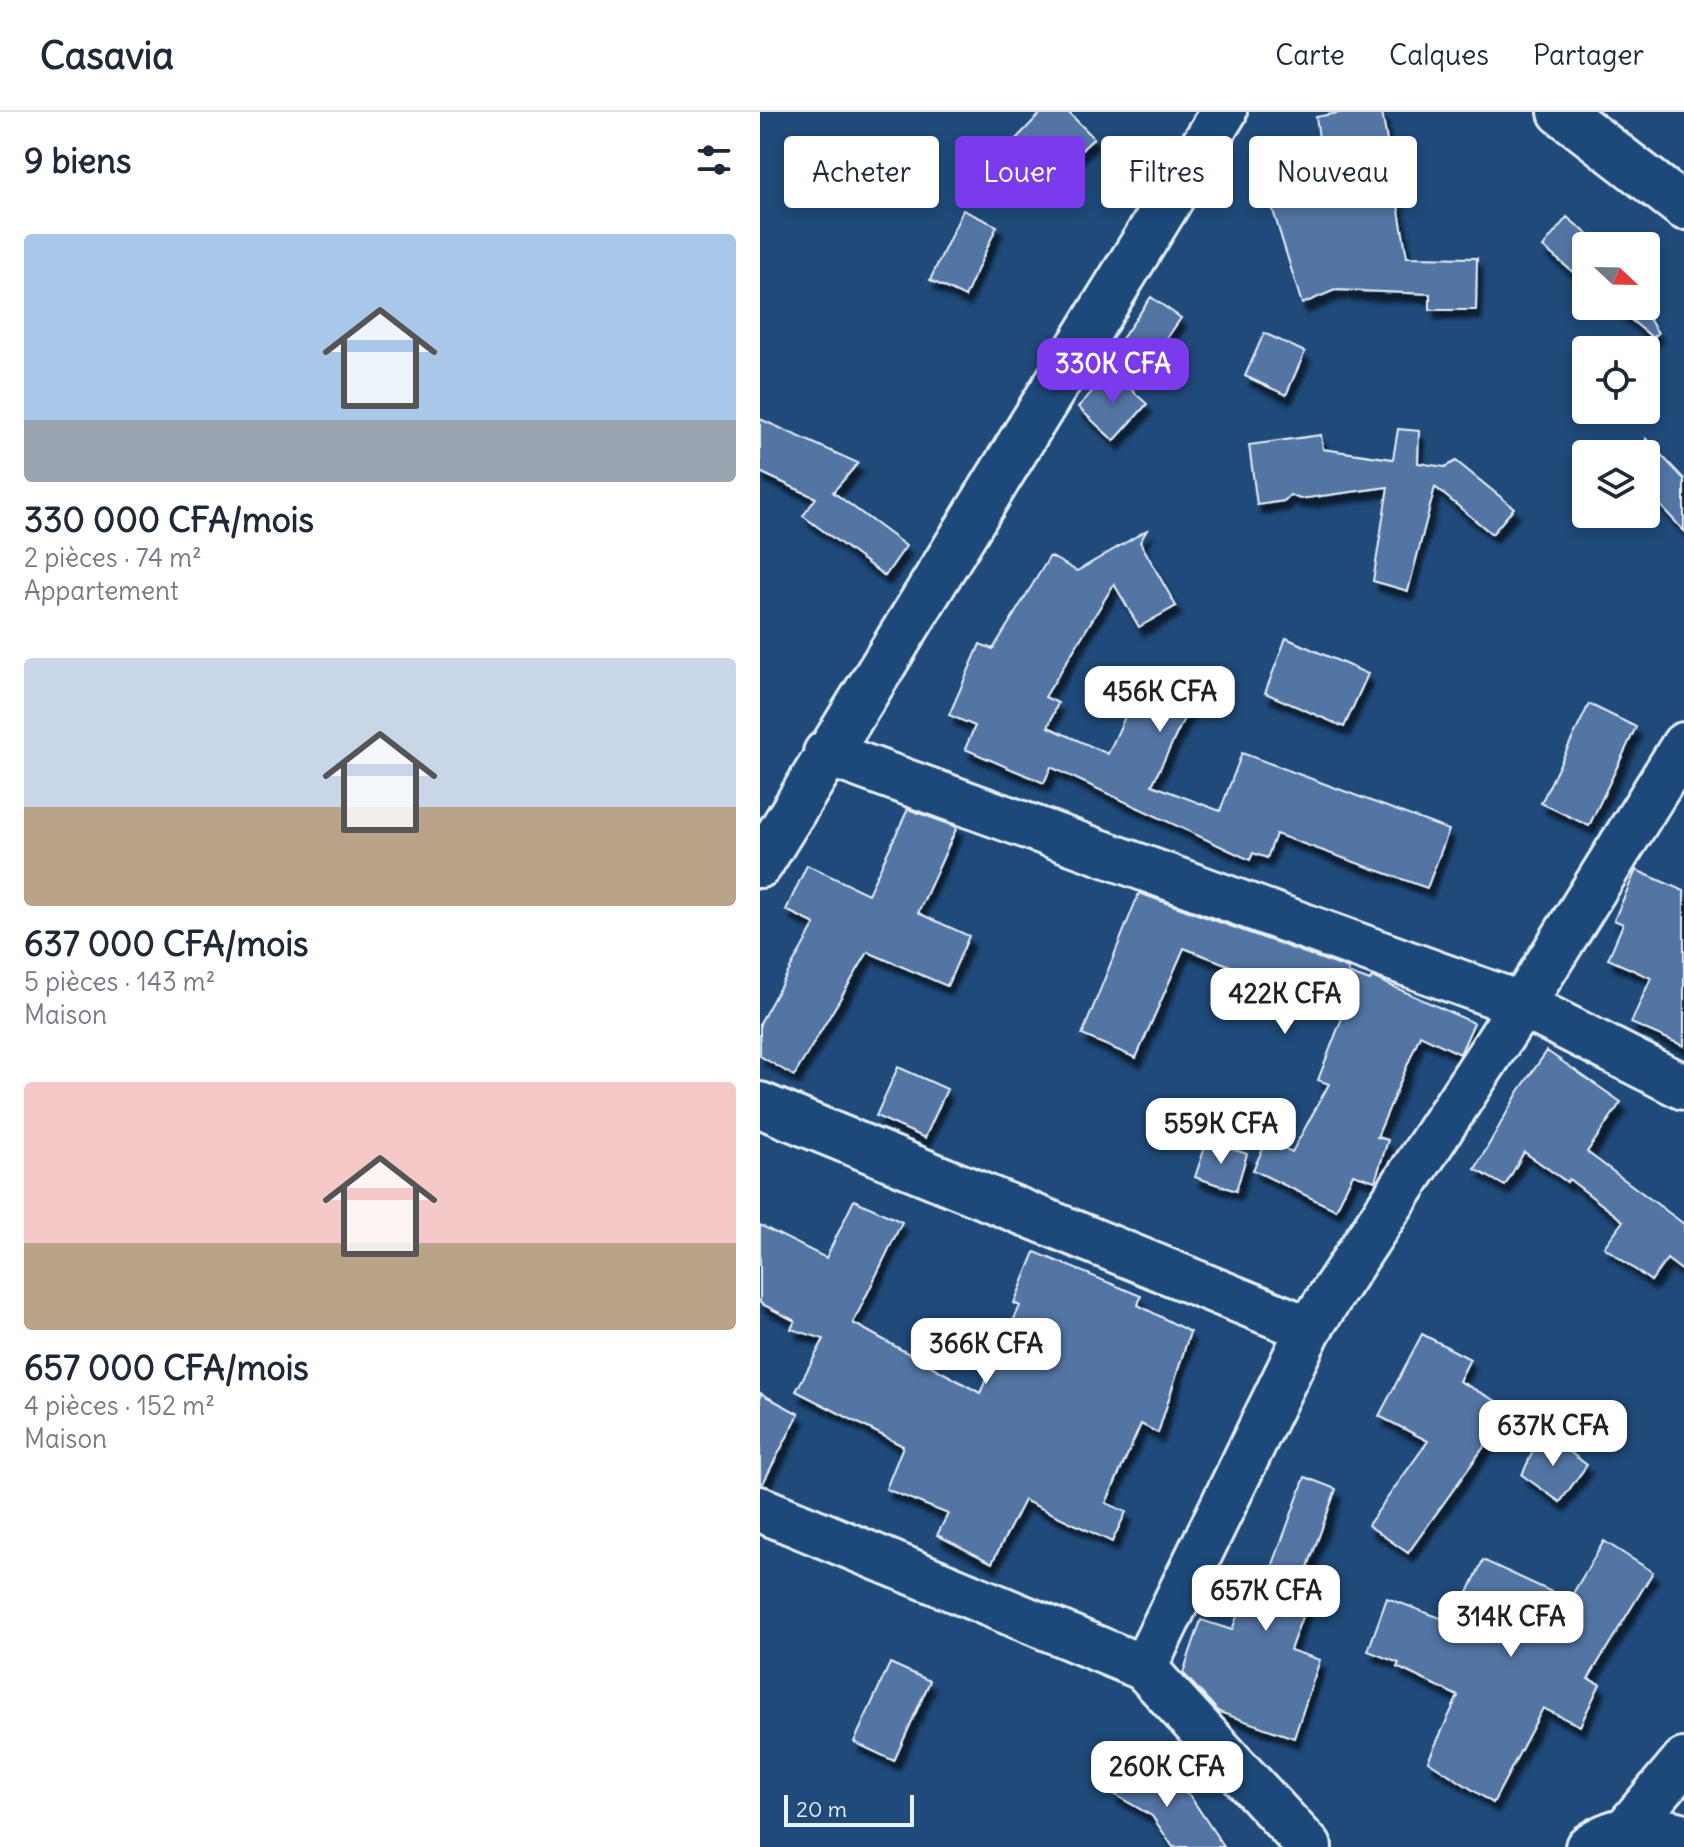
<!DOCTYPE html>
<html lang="fr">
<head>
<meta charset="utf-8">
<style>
  :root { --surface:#fff; --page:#f6f6f7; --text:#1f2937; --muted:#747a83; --line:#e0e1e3; --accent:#7c3aed }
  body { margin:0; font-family:Delius,sans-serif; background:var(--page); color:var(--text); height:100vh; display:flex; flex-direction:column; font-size:30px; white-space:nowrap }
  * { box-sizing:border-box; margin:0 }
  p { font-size:26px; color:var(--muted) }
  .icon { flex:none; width:44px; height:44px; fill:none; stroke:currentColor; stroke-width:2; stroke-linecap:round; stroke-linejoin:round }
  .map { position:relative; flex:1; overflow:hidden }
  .sheet { display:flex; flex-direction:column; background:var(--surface); width:760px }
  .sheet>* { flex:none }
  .banner { position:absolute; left:24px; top:24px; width:760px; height:72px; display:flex; gap:16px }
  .needle { width:52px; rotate:112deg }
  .buttons { position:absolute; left:812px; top:120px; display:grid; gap:16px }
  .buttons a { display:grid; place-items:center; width:88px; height:88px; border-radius:8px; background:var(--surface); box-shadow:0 4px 12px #0003; font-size:40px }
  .scale { position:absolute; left:24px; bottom:20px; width:130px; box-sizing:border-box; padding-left:8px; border:4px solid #e8f1f8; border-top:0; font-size:22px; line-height:28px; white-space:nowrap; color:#e8f1f8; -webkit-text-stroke:6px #1f4a7a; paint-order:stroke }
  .price { position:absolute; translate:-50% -68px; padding:0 18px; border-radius:16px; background:#fff; color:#222; font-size:26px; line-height:52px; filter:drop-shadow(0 2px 4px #0008) }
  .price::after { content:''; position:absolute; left:50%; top:48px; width:24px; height:18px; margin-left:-12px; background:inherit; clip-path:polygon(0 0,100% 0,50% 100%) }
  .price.current { background:var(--accent); color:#fff }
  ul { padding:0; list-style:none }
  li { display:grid; align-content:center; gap:16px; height:424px; padding:0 24px }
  li span { display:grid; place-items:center; height:248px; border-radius:8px; color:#555 }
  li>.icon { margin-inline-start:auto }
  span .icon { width:144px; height:144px; fill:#fffc; stroke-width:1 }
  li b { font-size:34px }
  h2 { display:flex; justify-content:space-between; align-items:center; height:96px; padding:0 24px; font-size:34px }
  .tag { padding:0 28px; border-radius:8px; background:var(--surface); box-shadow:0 4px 12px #0003; font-size:28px; line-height:72px }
  .tag.current { background:var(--accent); color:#fff }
  header { display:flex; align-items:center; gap:48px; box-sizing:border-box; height:112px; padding:0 40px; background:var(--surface); border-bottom:2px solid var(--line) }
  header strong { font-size:38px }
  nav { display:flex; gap:44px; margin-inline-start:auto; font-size:28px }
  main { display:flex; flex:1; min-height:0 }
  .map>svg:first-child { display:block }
</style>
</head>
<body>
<header>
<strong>Casavia</strong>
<nav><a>Carte</a><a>Calques</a><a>Partager</a></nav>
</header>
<main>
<section class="sheet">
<h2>9 biens<svg class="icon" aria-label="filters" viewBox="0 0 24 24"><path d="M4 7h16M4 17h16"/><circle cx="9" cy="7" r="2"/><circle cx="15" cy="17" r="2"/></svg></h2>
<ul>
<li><span style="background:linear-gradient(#a9c7e8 75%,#9aa5b1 0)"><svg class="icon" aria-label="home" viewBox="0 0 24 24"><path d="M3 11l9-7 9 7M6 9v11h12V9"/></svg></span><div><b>330 000 CFA/mois</b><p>2 pièces · 74 m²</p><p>Appartement</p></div></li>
<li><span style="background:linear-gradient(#c9d6e8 60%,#b9a48a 0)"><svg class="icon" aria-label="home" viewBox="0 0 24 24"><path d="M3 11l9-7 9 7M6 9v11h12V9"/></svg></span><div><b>637 000 CFA/mois</b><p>5 pièces · 143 m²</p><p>Maison</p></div></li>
<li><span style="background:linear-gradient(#f6c9c9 65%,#b9a48a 0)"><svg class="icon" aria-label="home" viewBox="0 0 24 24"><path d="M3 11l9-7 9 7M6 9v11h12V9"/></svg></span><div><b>657 000 CFA/mois</b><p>4 pièces · 152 m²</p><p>Maison</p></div></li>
</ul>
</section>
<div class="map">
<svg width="924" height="1735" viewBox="0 0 924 1735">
  <defs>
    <filter id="shadow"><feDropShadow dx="5" dy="9" stdDeviation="2" flood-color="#0009"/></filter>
  </defs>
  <rect width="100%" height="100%" fill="#1f4a7a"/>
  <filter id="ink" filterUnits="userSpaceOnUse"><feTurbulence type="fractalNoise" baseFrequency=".0125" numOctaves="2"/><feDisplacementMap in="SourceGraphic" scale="16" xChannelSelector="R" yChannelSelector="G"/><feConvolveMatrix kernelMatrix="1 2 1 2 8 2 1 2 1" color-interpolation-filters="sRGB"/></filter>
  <g filter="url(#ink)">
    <path fill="#5274a4" stroke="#e8f1f8" stroke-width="2" filter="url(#shadow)" d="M282,0h26l26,26 -49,48 -38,-38z
      M583,0h39l25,145 70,1 -1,52h-46v-16l-95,-4 -33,14 -35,-113 57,-18 -8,-56z
      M203,98l34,16 -32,71 -35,-17z
      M807,105l35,29h-16v37l-43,-36z
      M391,185l30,21 -32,46 -30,-21z
      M854,194h27l17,27 -5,5z
      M504,221l41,19 -19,43 -41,-19z
      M351,259l36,33 -33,37 -36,-34z
      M0,307l98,44 -25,29 73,54 -21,30 -82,-60 13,-18 -56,-26z
      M638,317l21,2 -1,32 27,4 11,-6 58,47 -22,26 -57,-47 -27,104 -35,-10 15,-94 -88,12 -10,-4 -6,6 -27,4 -8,-60 72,-10 2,14 70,10z
      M886,327l38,40v52l-38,-41z
      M387,418l-7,12 36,64 -37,21 -25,-43 -69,113 13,6 -10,24 60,27 36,-79 50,23 -42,87 68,26 22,-58 207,77 -22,58 -151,-54 -9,24 -14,-5 -3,7 -199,-93 -7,16 -79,-34 10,-23 -26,-11 31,-71 13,5 57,-93 27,15z
      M526,526l82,36 -24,53 -79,-34z
      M829,592l47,23 -47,99 -48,-23z
      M148,697l49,18 -39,86 51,23 -22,50 -79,-34 -74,124 -34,-20v-33l55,-99 -29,-14 21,-45 61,29z
      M876,758l48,21v155l-53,-23 20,-45 -43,-19 15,-35 -9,-4z
      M379,781l210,76 -1,4 22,8 2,-4 102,46 -14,31 -40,-19 -43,102 11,3 -13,41 -22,-7 -17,36 -83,-40 14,-30 25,12 37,-68 -11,-4 27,-70 -161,-62 -48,110 -54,-23z
      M787,939l74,51 -34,50 97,72v48l-17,-13 -16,22 -47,-34 19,-26 -54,-42 -2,3 -43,-30 -19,34 -30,-17 44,-78z
      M138,955l49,22 -22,49 -49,-22z
      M447,1029l40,13 -11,37 -41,-14z
      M94,1088l48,22 -49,101 127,70 40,-87 -6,-3 21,-51 106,44 -3,9 52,27 -32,101 -17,-9 -35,79 20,9 -14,30 -88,-42 -32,63 -55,-28 11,-21 -62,-25 17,-43 -107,-55 28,-52 -33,-10 4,-8 -35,-18v-78l66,33z
      M662,1222l48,25 -11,22 52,28 -103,144 -40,-28 60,-84 -49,-25z
      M0,1281l39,21 -37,71h-2z
      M782,1319l45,34 -27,37 -38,-27z
      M545,1365l31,12 -36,100 11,3 -21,58 30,10 -26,78 -75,-26 -36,-39 18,-53 31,10 21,-57 15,5z
      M844,1429l49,31 -65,107 12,5 -20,42 -37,-18 -50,95 -65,-42 30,-65 -61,-29 2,-4 -31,-12 19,-53 67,25 29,-63 86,40z
      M130,1551l40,18 -36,80 -40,-19z
      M370,1650l60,34 34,51h-51l-21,-31 -40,-23z"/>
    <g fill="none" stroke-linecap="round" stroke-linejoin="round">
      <defs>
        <path id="street" d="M801,0l123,95
          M66,641l696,252 162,82
          M0,753l464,-753
          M0,993l549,224
          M0,1397l384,159 165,179
          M384,1556l165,-339 213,-324 162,-260"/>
        <path id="secondary" d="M866,1718l58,-69
          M828,1735c30,-22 62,-21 96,-11"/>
      </defs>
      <use href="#street" stroke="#e8f1f8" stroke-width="50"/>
      <use href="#secondary" stroke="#e8f1f8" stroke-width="50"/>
      <use href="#street" stroke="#1f4a7a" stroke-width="44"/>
      <use href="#secondary" stroke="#1f4a7a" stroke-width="44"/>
    </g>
  </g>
</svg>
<div class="buttons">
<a><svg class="needle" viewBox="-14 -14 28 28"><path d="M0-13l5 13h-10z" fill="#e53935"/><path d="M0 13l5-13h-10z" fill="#747a83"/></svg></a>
<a><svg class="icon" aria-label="locate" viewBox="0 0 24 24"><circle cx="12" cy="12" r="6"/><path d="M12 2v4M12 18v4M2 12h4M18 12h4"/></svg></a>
<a><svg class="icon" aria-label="layers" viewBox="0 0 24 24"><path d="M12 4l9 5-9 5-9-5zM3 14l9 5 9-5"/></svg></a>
</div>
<div class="scale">20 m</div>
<b class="price current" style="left:353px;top:294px">330K CFA</b>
<b class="price" style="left:400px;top:622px">456K CFA</b>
<b class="price" style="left:525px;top:924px">422K CFA</b>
<b class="price" style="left:461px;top:1054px">559K CFA</b>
<b class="price" style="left:226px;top:1274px">366K CFA</b>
<b class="price" style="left:793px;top:1356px">637K CFA</b>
<b class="price" style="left:506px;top:1521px">657K CFA</b>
<b class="price" style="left:751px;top:1547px">314K CFA</b>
<b class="price" style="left:407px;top:1697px">260K CFA</b>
<div class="banner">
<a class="tag">Acheter</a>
<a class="tag current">Louer</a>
<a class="tag">Filtres</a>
<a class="tag">Nouveau</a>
</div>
</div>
</main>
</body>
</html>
